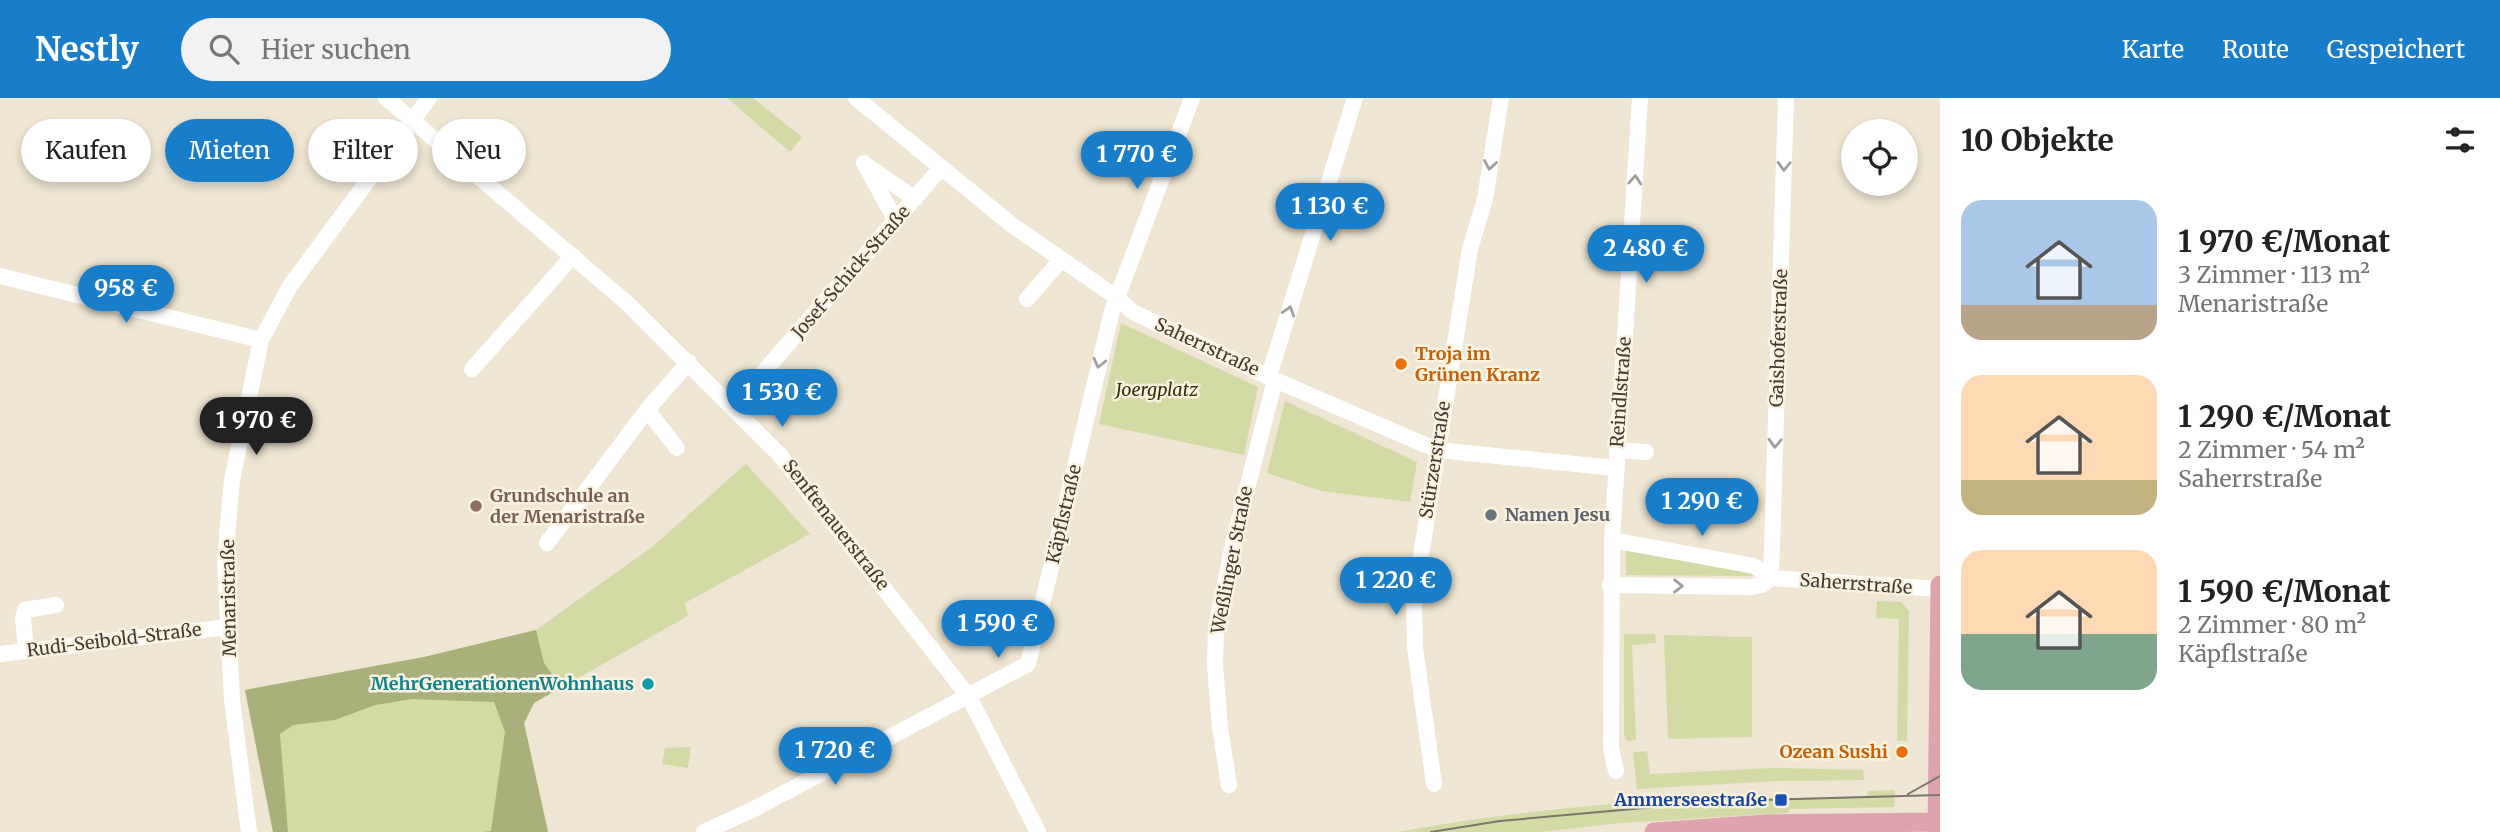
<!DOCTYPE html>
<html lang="de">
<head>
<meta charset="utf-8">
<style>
  :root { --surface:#fff; --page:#f2f2f2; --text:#222; --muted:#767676; --accent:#197ec9 }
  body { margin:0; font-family:Merriweather,serif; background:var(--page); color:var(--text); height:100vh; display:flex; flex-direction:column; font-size:26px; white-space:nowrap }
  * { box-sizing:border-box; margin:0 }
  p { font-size:23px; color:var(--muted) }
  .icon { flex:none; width:38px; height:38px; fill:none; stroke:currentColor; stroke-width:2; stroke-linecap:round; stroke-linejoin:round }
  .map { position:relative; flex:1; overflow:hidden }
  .panel { display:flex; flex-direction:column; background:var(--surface); width:560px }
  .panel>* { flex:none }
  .top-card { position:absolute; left:21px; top:21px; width:665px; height:63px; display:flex; gap:14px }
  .fabs { position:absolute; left:1841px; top:21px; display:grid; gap:14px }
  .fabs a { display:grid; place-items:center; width:77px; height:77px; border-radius:50%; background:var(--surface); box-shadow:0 4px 10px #0003; font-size:35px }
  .price { position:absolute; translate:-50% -60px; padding:0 16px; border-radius:24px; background:var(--accent); color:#fff; font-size:23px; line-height:46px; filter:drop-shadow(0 2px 4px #0008) }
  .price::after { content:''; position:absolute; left:50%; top:42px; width:21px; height:16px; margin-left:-10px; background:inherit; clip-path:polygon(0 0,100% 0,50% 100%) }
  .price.selected { background:#222; color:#fff }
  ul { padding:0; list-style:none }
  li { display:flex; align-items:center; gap:21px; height:175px; padding:0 21px }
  li span { display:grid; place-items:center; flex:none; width:196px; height:140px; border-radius:21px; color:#555 }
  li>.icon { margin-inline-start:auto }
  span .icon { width:84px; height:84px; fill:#fffc; stroke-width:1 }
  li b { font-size:30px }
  h2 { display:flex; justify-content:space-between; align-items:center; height:84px; padding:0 21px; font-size:30px }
  .chip { padding:0 24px; border-radius:32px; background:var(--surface); box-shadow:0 4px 10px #0003; font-size:24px; line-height:63px }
  .chip.selected { background:var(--accent); color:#fff }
  header { display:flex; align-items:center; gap:42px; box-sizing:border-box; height:98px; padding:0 35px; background:var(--accent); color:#fff }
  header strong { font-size:33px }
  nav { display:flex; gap:38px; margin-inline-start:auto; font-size:24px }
  .search { width:490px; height:63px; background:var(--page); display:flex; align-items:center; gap:18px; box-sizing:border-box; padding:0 24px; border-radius:38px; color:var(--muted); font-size:26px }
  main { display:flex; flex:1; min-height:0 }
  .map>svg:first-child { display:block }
</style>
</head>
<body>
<header>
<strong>Nestly</strong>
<div class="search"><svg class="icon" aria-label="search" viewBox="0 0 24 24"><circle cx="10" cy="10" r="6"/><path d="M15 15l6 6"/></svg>Hier suchen</div>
<nav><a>Karte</a><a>Route</a><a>Gespeichert</a></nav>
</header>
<main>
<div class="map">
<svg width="1940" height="734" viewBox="0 0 1940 734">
  <rect width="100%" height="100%" fill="#eee5d2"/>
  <path fill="#d3daa5" d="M727,0h26l49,39 -12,15z
    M1121,225l137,64 -14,68 -145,-31z
    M1285,303l132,61 -7,40 -89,-11 -54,-18z
    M746,366l64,70 -125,69 3,13 -154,87 -10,20 24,109h-275l-28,-142 179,-33 112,-27 116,-83z
    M1626,453l128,21 1,4 -129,-1z
    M1877,503l24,1 8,9 -2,130h-10l2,-122 -23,-1z
    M1624,536h31l1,9 -24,2 4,95 -9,1 -3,-7z
    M1664,537l88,2v100l-84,2z
    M691,649l-3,21 -26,-4 3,-16z
    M1647,653l3,23 123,-6 90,2 1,10 -88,1 -139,8 -4,-37z
    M1895,692l-1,17 -105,2v4l-169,10 -79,9h-144c122,-22 244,-32 367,-39l1,6 102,-3 1,-5z"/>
  <path fill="#a9b07b" d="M536,532l8,33 17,24 -27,16 -10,20 24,109h-65l8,-1 14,-99 -11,-30 -82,-3 -37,6 -40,15 -42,5 -13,9 8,98h-15l-28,-142 179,-33z"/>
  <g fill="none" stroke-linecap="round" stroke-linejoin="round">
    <path stroke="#fff" stroke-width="16" d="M386,0l241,205 152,151 190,243 69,135
      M856,0l156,127 104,72 17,15 142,68 162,70 178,18
      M864,65l32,58
      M869,69l46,32
      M0,178l261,64
      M1027,201l33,-38
      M472,271l101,-113
      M1269,278l86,-278
      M734,308l206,-237
      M647,312l30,38
      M1617,352l29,2
      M1612,442l142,26 17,12 169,11
      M547,445l100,-133 42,-48
      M1771,480l15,-480
      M1610,487l141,2 11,-2 9,-7
      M26,552l-3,-32 2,-8 31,-5
      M0,556l228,-27
      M1616,673l-5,-23 1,-208 28,-442
      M1434,686l-19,-136 -1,-49 56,-350 15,-50 16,-101
      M1229,687l-9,-57 -5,-63 1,-38 18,-88 41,-159
      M249,734l-17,-132 -7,-140 7,-80 29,-140 29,-54 139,-188
      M704,734l50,-23 274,-145 84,-353 80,-213"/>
    <path stroke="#dea3ad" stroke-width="19" d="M1654,734l112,-8 174,-2
      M1937,734l3,-247"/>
    <path stroke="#7b756a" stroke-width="2" d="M1908,696l32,-18
      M1431,734l69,-11 222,-20 218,-6"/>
  </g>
  <defs><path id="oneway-chevron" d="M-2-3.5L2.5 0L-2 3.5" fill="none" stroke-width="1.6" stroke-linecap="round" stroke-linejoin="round" transform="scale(1.75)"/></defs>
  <g stroke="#a09e9a">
    <use href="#oneway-chevron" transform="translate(1490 67) rotate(99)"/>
    <use href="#oneway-chevron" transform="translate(1784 68) rotate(92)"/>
    <use href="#oneway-chevron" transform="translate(1635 82) rotate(-86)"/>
    <use href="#oneway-chevron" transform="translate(1289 213) rotate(-73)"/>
    <use href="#oneway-chevron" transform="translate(1099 265) rotate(103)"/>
    <use href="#oneway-chevron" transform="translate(1775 345) rotate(92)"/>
    <use href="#oneway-chevron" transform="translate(1678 488) rotate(1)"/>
  </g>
  <g fill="#e8710a" stroke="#fbf2df" stroke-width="2.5">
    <circle cx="1401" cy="266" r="7"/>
    <circle cx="1902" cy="654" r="7"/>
  </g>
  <circle fill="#8d6e63" stroke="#fbf2df" stroke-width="2.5" cx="476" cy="408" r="7"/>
  <circle fill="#6b7280" stroke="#fbf2df" stroke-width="2.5" cx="1491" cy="417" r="7"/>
  <circle fill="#0f9aa8" stroke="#fbf2df" stroke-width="2.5" cx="648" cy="586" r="7"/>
  <rect fill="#1a4fb4" stroke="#fbf2df" stroke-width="2.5" x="1774" y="695" width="14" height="14" rx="3.5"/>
  <g text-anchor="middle" stroke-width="5" stroke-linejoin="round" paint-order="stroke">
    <g font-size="18" fill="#403c35" stroke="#fbf2df">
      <text transform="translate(851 174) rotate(-49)" y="6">Josef-Schick-Straße</text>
      <text transform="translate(1779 240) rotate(-88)" y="6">Gaishoferstraße</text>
      <text transform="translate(1207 249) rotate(25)" y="6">Saherrstraße</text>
      <text transform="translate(1621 294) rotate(-86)" y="6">Reindlstraße</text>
      <text transform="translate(1435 362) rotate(-81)" y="6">Stürzerstraße</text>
      <text transform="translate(1064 416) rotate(-77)" y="6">Käpflstraße</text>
      <text transform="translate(836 427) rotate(52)" y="6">Senftenauerstraße</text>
      <text transform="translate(1232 462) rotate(-79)" y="6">Weßlinger Straße</text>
      <text transform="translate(1856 486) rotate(4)" y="6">Saherrstraße</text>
      <text transform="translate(229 500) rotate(-91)" y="6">Menaristraße</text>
      <text transform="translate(114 542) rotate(-7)" y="6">Rudi-Seibold-Straße</text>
    </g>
    <g font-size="18" font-weight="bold" fill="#c56008" stroke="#fbf2df" text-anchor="start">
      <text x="1415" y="262">Troja im<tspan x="1415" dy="21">Grünen Kranz</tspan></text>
      <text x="1888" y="660" text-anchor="end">Ozean Sushi</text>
    </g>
    <g font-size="18" font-style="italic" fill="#2e3207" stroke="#fbf2df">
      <text x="1157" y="298">Joergplatz</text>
    </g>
    <g font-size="18" font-weight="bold" fill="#785e54" stroke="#fbf2df" text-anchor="start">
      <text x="490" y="404">Grundschule an<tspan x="490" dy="21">der Menaristraße</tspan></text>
    </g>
    <g font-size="18" font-weight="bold" fill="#5b616d" stroke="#fbf2df" text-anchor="start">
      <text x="1505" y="423">Namen Jesu</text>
    </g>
    <g font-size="18" font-weight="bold" fill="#0d838f" stroke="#fbf2df" text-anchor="end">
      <text x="634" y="592">MehrGenerationenWohnhaus</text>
    </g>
    <g font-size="18" font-weight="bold" fill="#164399" stroke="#fbf2df" text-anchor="end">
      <text x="1767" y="708">Ammerseestraße</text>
    </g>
  </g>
</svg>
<div class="fabs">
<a><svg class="icon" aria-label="locate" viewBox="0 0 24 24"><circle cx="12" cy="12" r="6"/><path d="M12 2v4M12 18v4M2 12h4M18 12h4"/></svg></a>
</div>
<b class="price" style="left:1137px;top:93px">1 770 €</b>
<b class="price" style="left:1330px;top:145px">1 130 €</b>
<b class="price" style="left:1646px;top:187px">2 480 €</b>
<b class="price" style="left:126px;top:227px">958 €</b>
<b class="price" style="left:782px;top:331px">1 530 €</b>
<b class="price selected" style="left:256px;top:359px">1 970 €</b>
<b class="price" style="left:1702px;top:440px">1 290 €</b>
<b class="price" style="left:1396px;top:519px">1 220 €</b>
<b class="price" style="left:998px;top:562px">1 590 €</b>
<b class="price" style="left:835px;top:689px">1 720 €</b>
<div class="top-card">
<a class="chip">Kaufen</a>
<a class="chip selected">Mieten</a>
<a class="chip">Filter</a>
<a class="chip">Neu</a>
</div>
</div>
<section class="panel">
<h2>10 Objekte<svg class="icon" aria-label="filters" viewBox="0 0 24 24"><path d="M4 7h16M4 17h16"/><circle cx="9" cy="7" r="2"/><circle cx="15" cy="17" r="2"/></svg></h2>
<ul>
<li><span style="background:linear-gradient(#a9c7e8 75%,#b9a48a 0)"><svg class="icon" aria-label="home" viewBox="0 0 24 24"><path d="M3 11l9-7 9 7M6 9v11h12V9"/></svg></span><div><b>1 970 €/Monat</b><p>3 Zimmer · 113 m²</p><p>Menaristraße</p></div></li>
<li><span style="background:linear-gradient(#ffd9b3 75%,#c2b280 0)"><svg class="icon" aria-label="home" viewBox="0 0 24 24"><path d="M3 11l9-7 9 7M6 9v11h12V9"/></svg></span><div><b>1 290 €/Monat</b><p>2 Zimmer · 54 m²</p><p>Saherrstraße</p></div></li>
<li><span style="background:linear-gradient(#ffd9b3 60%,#7fa58c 0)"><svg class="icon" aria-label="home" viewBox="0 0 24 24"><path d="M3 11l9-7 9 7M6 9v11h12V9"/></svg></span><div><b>1 590 €/Monat</b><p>2 Zimmer · 80 m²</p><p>Käpflstraße</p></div></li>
</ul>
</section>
</main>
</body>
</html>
